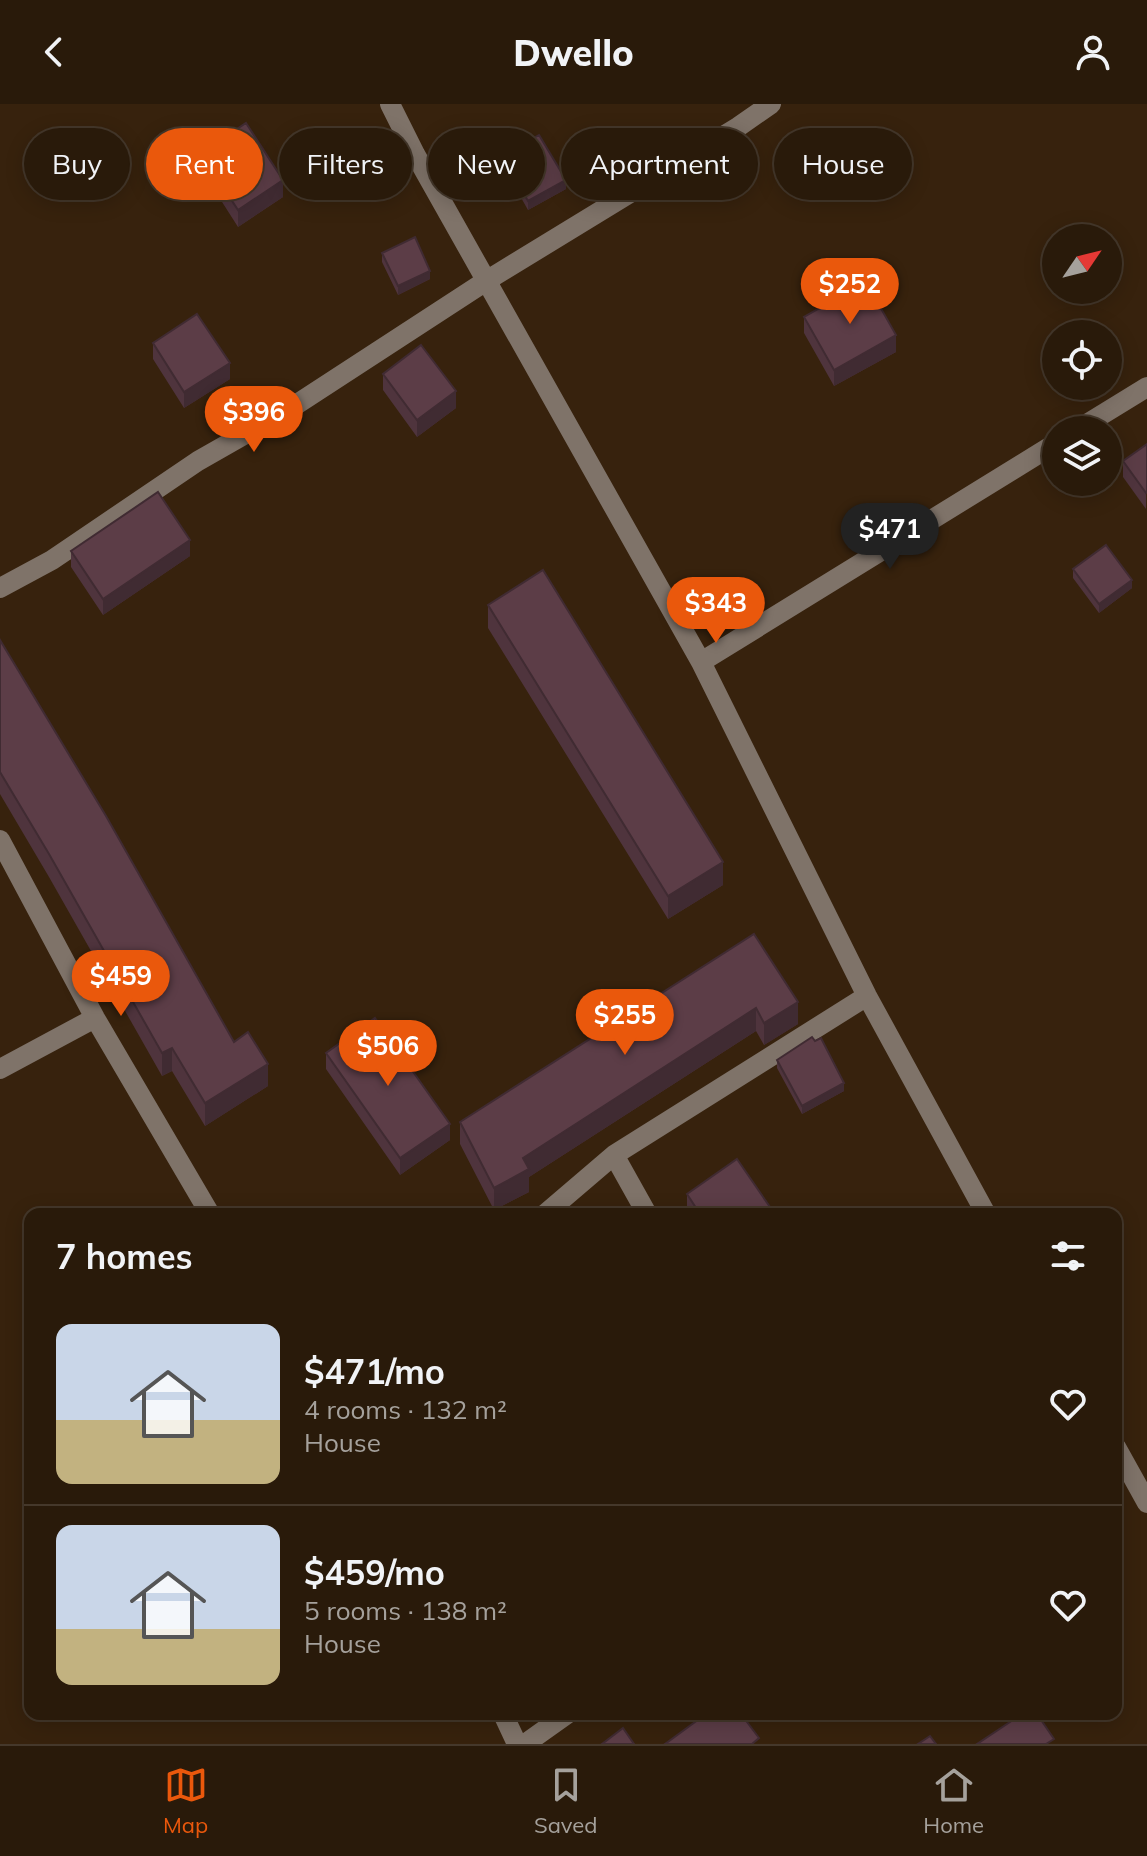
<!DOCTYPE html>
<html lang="en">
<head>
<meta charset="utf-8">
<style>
  :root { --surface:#291a0a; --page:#352718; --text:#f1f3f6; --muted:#a5a19c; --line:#45382b; --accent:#ea580c }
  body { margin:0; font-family:Mulish,sans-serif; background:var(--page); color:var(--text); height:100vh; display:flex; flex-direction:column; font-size:30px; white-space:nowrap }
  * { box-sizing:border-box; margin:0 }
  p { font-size:26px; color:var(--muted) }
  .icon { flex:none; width:44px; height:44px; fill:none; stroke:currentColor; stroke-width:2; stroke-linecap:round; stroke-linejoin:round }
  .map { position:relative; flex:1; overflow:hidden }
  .drawer { position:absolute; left:24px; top:1104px; width:1098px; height:512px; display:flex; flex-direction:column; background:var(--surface); border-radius:16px; box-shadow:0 4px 20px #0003,0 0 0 2px var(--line) }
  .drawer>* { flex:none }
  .banner { position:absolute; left:24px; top:24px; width:1100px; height:72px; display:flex; gap:16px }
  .needle { width:52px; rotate:55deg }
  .buttons { position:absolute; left:1042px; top:120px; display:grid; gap:16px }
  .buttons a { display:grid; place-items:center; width:80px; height:80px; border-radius:50%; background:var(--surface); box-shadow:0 4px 20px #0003,0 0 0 2px var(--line); font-size:40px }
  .price { position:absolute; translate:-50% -68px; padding:0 18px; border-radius:28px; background:var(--accent); color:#fff; font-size:26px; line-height:52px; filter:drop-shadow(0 2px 4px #0008) }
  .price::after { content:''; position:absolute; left:50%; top:48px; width:24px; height:18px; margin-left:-12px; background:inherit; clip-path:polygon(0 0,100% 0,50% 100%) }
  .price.current { background:#222; color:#fff }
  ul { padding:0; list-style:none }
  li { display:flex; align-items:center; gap:24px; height:200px; padding:0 32px }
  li+li { border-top:2px solid var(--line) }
  li span { display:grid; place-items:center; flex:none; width:224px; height:160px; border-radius:16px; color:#555 }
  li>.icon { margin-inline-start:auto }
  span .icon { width:96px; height:96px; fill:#fffc; stroke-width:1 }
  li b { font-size:34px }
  h2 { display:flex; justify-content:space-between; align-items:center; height:96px; padding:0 32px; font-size:34px }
  .pill { padding:0 28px; border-radius:36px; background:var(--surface); box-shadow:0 4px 20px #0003,0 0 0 2px var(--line); font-size:28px; line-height:72px }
  .pill.current { background:var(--accent); color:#fff }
  header { display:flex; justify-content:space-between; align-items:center; height:104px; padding:0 32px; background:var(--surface); font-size:36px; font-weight:800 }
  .menu { display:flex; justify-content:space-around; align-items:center; height:112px; border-top:2px solid var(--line); background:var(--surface); font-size:22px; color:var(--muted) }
  .menu a { display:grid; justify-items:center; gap:4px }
  .menu .current { color:var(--accent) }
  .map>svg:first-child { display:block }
</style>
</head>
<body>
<header><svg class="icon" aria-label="back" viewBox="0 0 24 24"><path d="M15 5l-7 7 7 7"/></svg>Dwello<svg class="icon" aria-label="person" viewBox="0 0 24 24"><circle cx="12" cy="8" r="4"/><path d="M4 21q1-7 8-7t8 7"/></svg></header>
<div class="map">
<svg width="1147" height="1640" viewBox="0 0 1147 1640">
  <rect width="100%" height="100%" fill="#37220d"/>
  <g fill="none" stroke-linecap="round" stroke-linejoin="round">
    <path stroke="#7f7369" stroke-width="20" d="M390,0l25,50 286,508 166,334 119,218
      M1077,326l70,-43
      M0,484l52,-28 146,-99 93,-53 195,-127 252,-154 33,-23
      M701,558l355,-219
      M0,736l95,178 115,196
      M0,965l95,-51
      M614,1051l33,59
      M545,1110l69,-59 253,-159
      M1116,1343l31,56
      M503,1610l14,30
      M525,1640l42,-30"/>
  </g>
  <path fill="#4f343d" d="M201,49l82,44 -45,30 -37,-58z
    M502,52l64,33 -38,21 -26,-46z
    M382,149l48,26 -32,16 -16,-33z
    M804,213l92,35 -62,34 -30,-53z
    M153,239l77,36 -46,29 -31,-49z
    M383,270l73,34 -39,29 -34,-47z
    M1147,340l-1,65 -23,-32v-16z
    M71,447l119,5 -87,59 -32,-48z
    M1073,465l59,19 -33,25 -26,-35z
    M488,501l235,280 -55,34 -180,-291z
    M0,536l234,402 34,44 -63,40 -33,-55 -10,5 -113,-199 -49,-83z
    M754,830l44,90 -34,21 -8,-14 -227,146v15l-35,18 -34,-66v-22z
    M326,949l124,87 -50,35 -74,-106z
    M777,956l67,31 -42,23 -25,-46z
    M687,1090l85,20h-83l-2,-3z"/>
  <path fill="#402b32" d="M283,76v17l-45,30v-17z
    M566,76v9l-38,21v-9z
    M430,167v8l-32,16v-9z
    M896,231v17l-62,34v-16z
    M230,259v16l-46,29v-16z
    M456,287v17l-39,29v-17z
    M190,436v16l-87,59v-16z
    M1132,476v8l-33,25v-9z
    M723,758v23l-55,34v-23z
    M798,898v22l-34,21v-22z
    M756,904v23l-227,146v15l-35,18v-22l29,-30z
    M172,944v23l-10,5v-23z
    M268,960v22l-63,40v-23z
    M844,979v8l-42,23v-8z
    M450,1020v16l-50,35v-17z"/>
  <path fill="#5c3d47" stroke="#402b32" stroke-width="2" d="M246,19l37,57 -45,30 -37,-57z
    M539,31l27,45 -38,21 -26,-45z
    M415,133l15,34 -32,15 -16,-33z
    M866,178l30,53 -62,35 -30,-53z
    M197,210l33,49 -46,29 -31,-49z
    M421,241l35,46 -39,29 -34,-46z
    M1147,340v48l-1,1 -23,-32z
    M158,388l32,48 -87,59 -32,-48z
    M1106,441l26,35 -33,24 -26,-35z
    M543,466l180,292 -55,34 -180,-291z
    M0,536l106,176 128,226 14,-10 20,32 -63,39 -33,-55 -10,5 -113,-199 -49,-82z
    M754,830l44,68 -34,21 -8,-15 -233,150 6,11 -35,19 -34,-66z
    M375,914l75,106 -50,34 -74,-105z
    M812,933l3,4 6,-3 23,45 -42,23 -25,-46z
    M737,1055l35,51 -6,4h-66l-13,-20z
    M706,1610h35l18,24 -7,6h-87z
    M1022,1610h15l17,25 -8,5h-69z
    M623,1624l11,16h-32z
    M930,1632l6,8h-18z"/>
</svg>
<div class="buttons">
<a><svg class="needle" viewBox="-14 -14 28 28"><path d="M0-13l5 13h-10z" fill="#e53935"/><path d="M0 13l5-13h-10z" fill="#a5a19c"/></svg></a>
<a><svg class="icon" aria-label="locate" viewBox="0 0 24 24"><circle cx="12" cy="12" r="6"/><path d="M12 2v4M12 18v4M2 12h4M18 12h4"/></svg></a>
<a><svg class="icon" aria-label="layers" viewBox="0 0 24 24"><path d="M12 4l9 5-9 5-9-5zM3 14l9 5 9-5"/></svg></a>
</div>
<b class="price" style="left:850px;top:222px">$252</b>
<b class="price" style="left:254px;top:350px">$396</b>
<b class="price current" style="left:890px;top:467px">$471</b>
<b class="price" style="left:716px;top:541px">$343</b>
<b class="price" style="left:121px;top:914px">$459</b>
<b class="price" style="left:625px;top:953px">$255</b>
<b class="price" style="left:388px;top:984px">$506</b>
<div class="banner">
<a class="pill">Buy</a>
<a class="pill current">Rent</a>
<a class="pill">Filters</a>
<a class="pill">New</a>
<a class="pill">Apartment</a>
<a class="pill">House</a>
</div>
<section class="drawer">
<h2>7 homes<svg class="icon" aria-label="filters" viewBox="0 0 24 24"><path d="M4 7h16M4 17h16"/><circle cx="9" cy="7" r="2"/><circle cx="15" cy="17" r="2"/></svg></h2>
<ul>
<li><span style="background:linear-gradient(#c9d6e8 60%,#c2b280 0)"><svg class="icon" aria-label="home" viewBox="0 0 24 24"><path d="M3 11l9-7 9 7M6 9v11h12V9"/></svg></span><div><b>$471/mo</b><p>4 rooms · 132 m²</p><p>House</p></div><svg class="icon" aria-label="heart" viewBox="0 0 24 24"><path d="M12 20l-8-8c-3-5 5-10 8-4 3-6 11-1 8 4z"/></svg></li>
<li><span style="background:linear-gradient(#c9d6e8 65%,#c2b280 0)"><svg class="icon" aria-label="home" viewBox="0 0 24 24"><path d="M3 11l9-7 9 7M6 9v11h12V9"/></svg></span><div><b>$459/mo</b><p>5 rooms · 138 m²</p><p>House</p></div><svg class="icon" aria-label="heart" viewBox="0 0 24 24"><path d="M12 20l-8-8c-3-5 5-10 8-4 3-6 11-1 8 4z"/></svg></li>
</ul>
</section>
</div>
<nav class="menu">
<a class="current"><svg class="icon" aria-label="map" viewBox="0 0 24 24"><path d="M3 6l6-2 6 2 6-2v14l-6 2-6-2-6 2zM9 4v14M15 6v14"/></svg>Map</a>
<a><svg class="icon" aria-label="saved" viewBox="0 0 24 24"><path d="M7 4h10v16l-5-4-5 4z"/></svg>Saved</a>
<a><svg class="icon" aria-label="home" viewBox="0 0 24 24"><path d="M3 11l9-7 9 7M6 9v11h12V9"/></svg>Home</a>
</nav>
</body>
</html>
